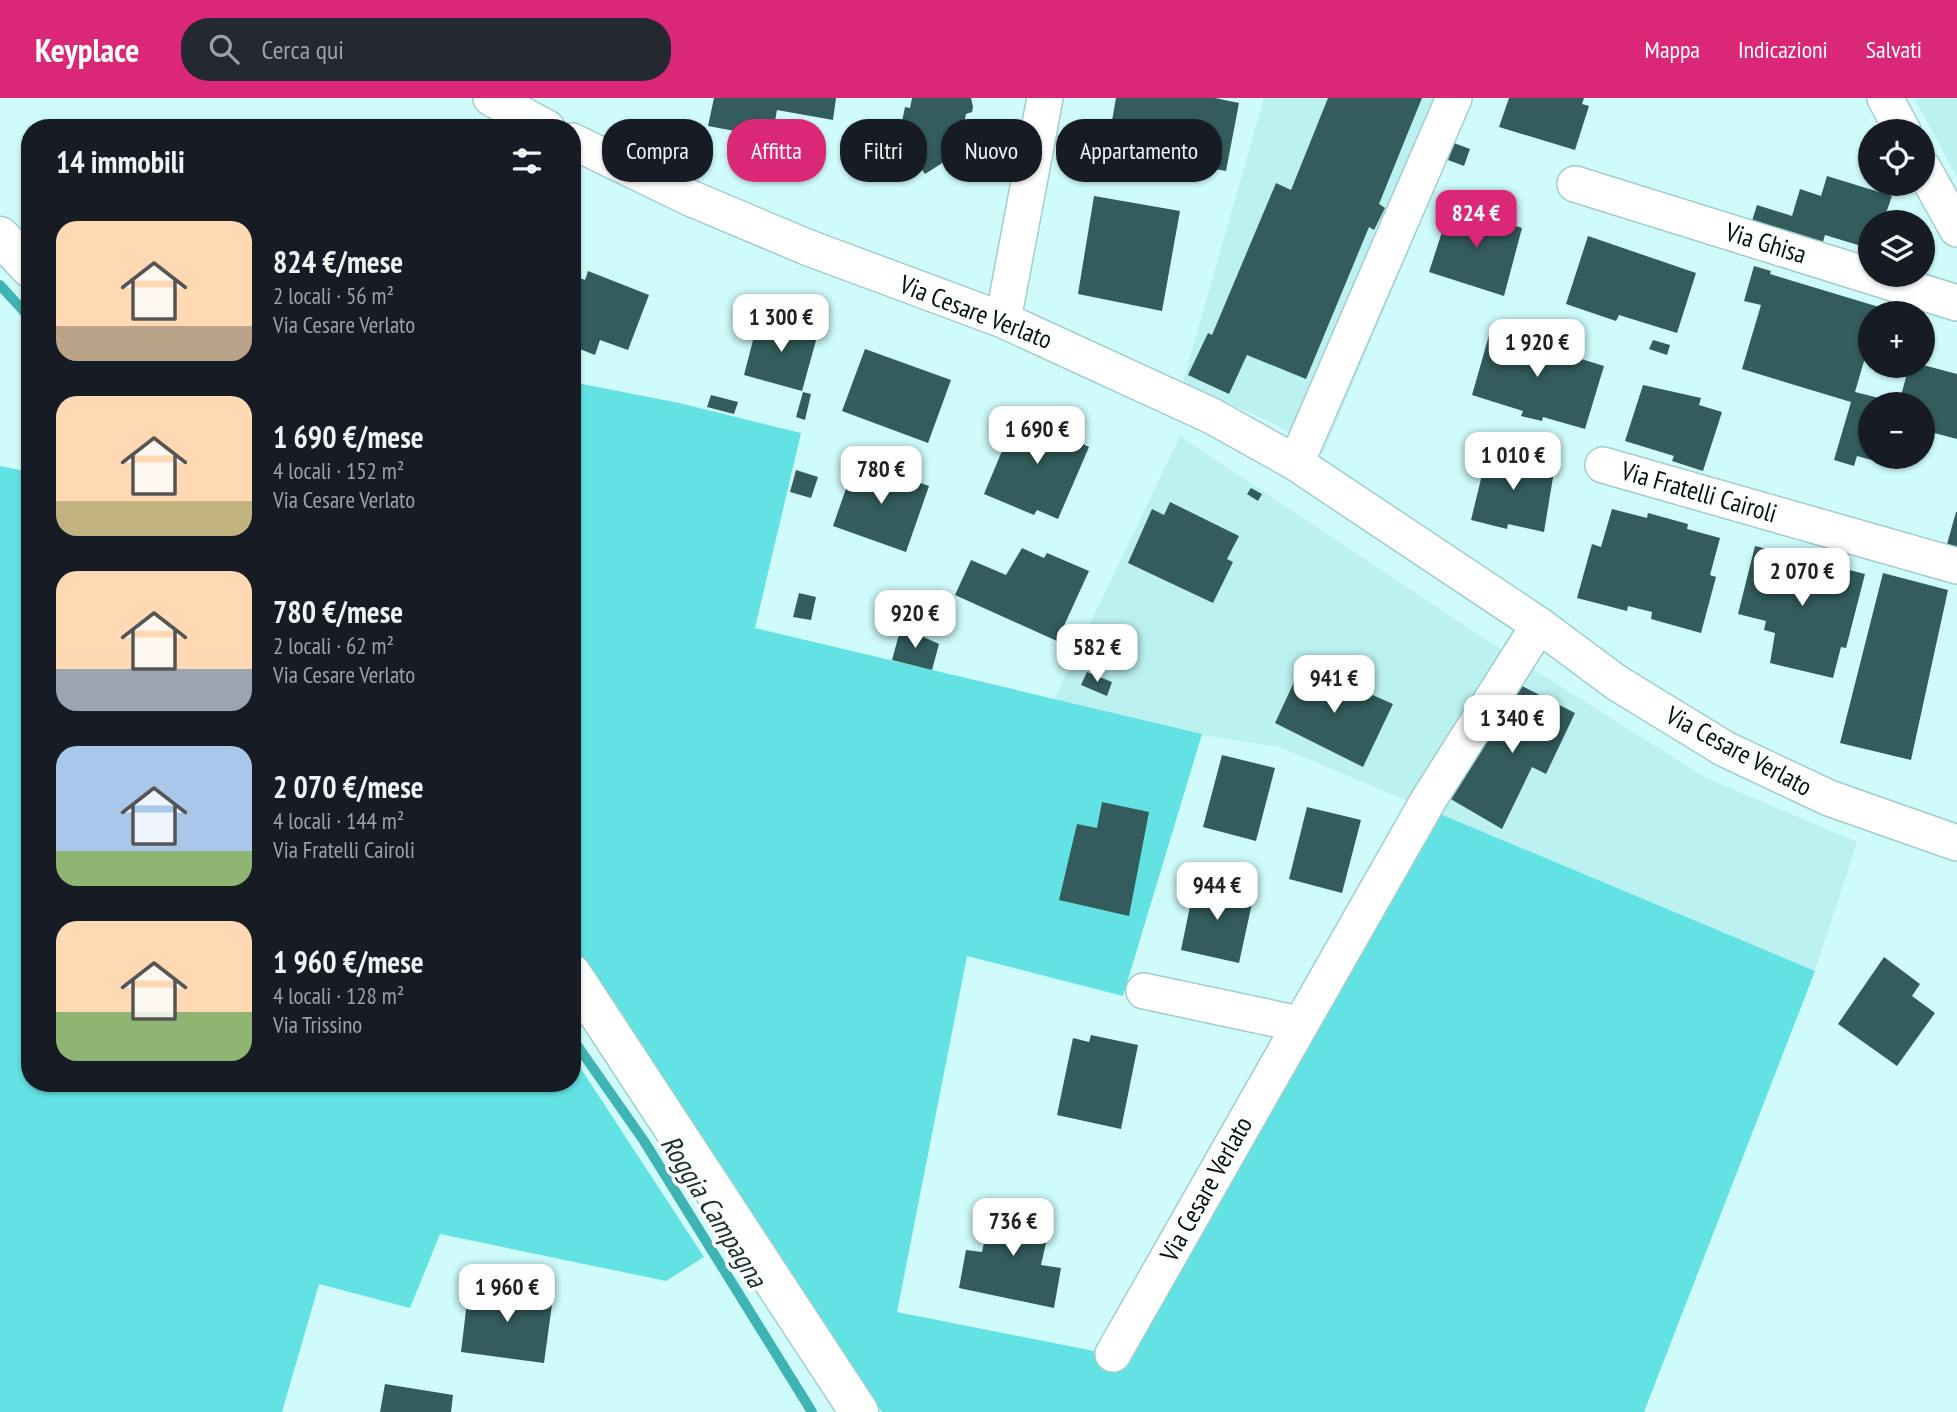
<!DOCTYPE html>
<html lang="it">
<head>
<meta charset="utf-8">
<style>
  :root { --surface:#171b24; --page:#242831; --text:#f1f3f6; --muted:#9ea1a6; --accent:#db2777 }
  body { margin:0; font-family:"PT Sans Narrow",sans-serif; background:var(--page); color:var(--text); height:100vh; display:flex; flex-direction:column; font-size:26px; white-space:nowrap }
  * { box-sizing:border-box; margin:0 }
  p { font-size:23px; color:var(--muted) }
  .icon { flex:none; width:38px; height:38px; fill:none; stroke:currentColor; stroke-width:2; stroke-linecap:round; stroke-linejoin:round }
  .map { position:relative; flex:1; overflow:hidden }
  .sheet { position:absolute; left:21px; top:21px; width:560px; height:973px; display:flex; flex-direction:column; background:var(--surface); border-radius:28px; box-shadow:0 2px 5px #0004 }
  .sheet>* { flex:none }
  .hud { position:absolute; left:602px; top:21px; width:665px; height:63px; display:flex; gap:14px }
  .fabs { position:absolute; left:1858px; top:21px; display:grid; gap:14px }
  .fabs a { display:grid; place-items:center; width:77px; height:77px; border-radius:50%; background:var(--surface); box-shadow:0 2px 5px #0004; font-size:35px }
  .price { position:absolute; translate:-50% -60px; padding:0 16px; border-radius:14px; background:#fff; color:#222; font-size:23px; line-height:46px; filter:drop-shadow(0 2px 4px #0008) }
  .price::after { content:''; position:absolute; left:50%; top:42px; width:21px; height:16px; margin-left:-10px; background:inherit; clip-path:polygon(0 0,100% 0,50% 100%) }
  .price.active { background:var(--accent); color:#fff }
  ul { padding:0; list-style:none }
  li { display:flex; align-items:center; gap:21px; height:175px; padding:0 35px }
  li span { display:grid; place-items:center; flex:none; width:196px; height:140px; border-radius:21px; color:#555 }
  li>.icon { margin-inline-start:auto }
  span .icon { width:84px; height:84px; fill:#fffc; stroke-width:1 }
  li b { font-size:30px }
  h2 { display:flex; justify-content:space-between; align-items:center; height:84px; padding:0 35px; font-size:30px }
  .tag { padding:0 24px; border-radius:28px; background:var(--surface); box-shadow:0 2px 5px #0004; font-size:24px; line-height:63px }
  .tag.active { background:var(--accent); color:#fff }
  header { display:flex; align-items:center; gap:42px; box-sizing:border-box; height:98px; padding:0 35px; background:var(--accent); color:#fff }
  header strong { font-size:33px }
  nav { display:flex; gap:38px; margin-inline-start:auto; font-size:24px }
  .search { width:490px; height:63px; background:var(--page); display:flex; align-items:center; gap:18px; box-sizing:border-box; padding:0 24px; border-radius:28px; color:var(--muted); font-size:26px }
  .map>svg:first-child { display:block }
</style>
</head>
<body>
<header>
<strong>Keyplace</strong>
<div class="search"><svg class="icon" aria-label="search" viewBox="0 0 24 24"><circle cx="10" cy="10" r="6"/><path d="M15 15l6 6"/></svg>Cerca qui</div>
<nav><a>Mappa</a><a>Indicazioni</a><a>Salvati</a></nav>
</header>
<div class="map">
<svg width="1957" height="1314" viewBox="0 0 1957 1314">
  <rect width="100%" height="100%" fill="#cffbfb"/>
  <path fill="#bbf1f1" d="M1264,0h209l-150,356 -41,-26 -99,-46z
    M1914,0h43v79z
    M1180,338l296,197 230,145 151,64 -42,129 -536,-224 -77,-12 -148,-36z"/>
  <path fill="#62e2e3" d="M572,284l107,21 122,30 -46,195 447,106 -79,262 -156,-40 -70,356 212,42 324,-543 382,160 -171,441h-762l-310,-467z
    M0,368l30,6v611h542v-28l132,202 -38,24 -226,-47 -30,74 -91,-24 -37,128h-282z"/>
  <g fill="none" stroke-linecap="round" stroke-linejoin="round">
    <path stroke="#40b3b4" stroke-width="10" d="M0,187l30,33
      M572,940l72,103 168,271"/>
  </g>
  <path fill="#345c5c" d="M714,0h122l-3,22 -56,-10 -5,28 -64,-12z
    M912,0h59l2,9 -1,5 -6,2 -8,39 -33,21 -26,-38 6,-29 5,1z
    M1116,0h99l24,5 -13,68 -119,-22z
    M1328,0h94l-43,106 6,4 -11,22 -5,-3 -63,152 -59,-24 -18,39 -41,-19 20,-42 4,2 64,-152 15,7z
    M1509,0h75l-2,6 7,2 -14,44 -76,-23z
    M1454,45l16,6 -6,17 -16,-6z
    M1827,78l65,20 -9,26h-12v27l-46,-14 -2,7 -71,-21 5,-16 35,11 8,-27 21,7z
    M1094,98l86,15 -18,100 -84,-17z
    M1451,106l71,24 -18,68 -75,-24z
    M1588,138l108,37 -19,60 -58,-18 -3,6 -50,-17z
    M1754,168l17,5 -1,3 109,33 -1,6h-7v24l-16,55 44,11 10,-37 14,-1 34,9v65l-34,-9v-26h-52v53h17l-2,7 -29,-8 -3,10 -20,-6 17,-58 -109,-33 19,-64 -17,-4z
    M588,173l61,24 -21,55 -28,-10 -5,15 -23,-9v-71l13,5z
    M759,219l59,16 -16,58 -58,-16z
    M1492,227l45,13 19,9 -1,4 49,15 -19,63 -42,-12 -1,4 -21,-5 2,-5 -51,-16z
    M1653,242l17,5 -3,10 -18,-6z
    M865,251l86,31 -23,63 -86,-32z
    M1643,287l58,13 -2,7 23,7 -19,59 -31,-10 2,-5 -49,-15z
    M803,294l8,2 -6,26 -9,-3z
    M711,297l27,7 -4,12 -27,-7z
    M1020,310l51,22 -3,7 21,10 -31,72 -21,-9 -3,5 -50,-21z
    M1489,348l43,10 -2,9 24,6 -10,61 -36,-8 -1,5 -36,-9z
    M856,362l73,26 -23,66 -73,-26z
    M796,372l22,7 -7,21 -21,-6z
    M1251,390l11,6 -4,7 -11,-7z
    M1170,404l69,34 -12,23 6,3 -20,41 -85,-40 24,-54 12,6z
    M1612,411l35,9 1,-5 40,11 -1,5 33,9 -10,37 6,2 -15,56 -50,-14 1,-7 -24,-6 -1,5 -50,-13 15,-54 9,3z
    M1956,414h1v39l-11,-3z
    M1755,448l110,28 -19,74 -5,-1 -8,31 -63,-15 5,-30 -11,-3 2,-9 -28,-7z
    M1022,450l22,10 3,-5 42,18 -32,70 -102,-46 16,-35 35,15z
    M1883,475l65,17 -37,170 -71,-17z
    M799,495l17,4 -5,23 -18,-3z
    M901,529l38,17 -7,26 -40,-10z
    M1301,569l23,10 1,-3 68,30 -30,63 -88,-44z
    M1087,574l25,10 -5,14 -26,-11z
    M1518,586l57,29 -29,61 -14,-7 -30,62 -53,-31z
    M1222,657l53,13 -19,73 -53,-14z
    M1102,704l47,10 -20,104 -70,-16 18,-76 20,4z
    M1307,709l54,13 -19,73 -53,-14z
    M1195,784l59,12 -15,69 -58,-13z
    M1884,859l36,27 -8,12 23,17 -38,53 -59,-42z
    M1091,937l47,10 -17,84 -64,-14 16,-77 16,4z
    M993,1103l59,15 -11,49 20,3 -7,40 -95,-20 7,-38 16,2z
    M469,1187l84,12 -9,66 -83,-11z
    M385,1286l68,11 -2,17h-71z"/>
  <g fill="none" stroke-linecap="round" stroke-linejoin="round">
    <defs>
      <path id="minor" d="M491,0l56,30
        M1885,0l18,33
        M572,43l118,57 119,50 194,72 209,96 84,47 243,162 78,58 108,66 104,49 128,45
        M1923,70l34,61
        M1575,86l382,119
        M1003,222l42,-222
        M1296,365l158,-365
        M1603,367l354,101
        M1144,893l155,33
        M1113,1256l316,-555 110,-174"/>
      <path id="major" d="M0,138l30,32
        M572,876l287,438"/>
    </defs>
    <use href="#minor" stroke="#a2cdcd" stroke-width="38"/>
    <use href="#major" stroke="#a2cdcd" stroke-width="41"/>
    <use href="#minor" stroke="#fff" stroke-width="35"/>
    <use href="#major" stroke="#fff" stroke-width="38"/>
  </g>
  <g text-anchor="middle" stroke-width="7" stroke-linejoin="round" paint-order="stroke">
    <g font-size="26" fill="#041414" stroke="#fff">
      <text transform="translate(1766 145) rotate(17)" y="9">Via Ghisa</text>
      <text transform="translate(976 214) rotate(21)" y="9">Via Cesare Verlato</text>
      <text transform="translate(1699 394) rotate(16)" y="9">Via Fratelli Cairoli</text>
      <text transform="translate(1739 653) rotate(28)" y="9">Via Cesare Verlato</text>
      <text transform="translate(1206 1091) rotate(-61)" y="9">Via Cesare Verlato</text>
    </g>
    <g font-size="28" font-style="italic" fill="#193232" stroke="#fff">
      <text transform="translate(714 1113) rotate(58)" y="10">Roggia Campagna</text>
    </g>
  </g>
</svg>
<div class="fabs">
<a><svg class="icon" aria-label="locate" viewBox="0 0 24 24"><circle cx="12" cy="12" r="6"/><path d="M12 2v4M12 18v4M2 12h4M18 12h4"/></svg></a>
<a><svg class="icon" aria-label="layers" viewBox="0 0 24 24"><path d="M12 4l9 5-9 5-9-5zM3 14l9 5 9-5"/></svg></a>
<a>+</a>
<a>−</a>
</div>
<b class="price active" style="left:1476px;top:152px">824 €</b>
<b class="price" style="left:781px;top:256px">1 300 €</b>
<b class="price" style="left:1537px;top:281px">1 920 €</b>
<b class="price" style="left:1037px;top:368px">1 690 €</b>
<b class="price" style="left:1513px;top:394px">1 010 €</b>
<b class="price" style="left:881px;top:408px">780 €</b>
<b class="price" style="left:1802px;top:510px">2 070 €</b>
<b class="price" style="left:915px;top:552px">920 €</b>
<b class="price" style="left:1097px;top:586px">582 €</b>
<b class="price" style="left:1334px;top:617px">941 €</b>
<b class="price" style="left:1512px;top:657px">1 340 €</b>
<b class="price" style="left:1217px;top:824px">944 €</b>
<b class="price" style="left:1013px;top:1160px">736 €</b>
<b class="price" style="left:507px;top:1226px">1 960 €</b>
<div class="hud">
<a class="tag">Compra</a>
<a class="tag active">Affitta</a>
<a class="tag">Filtri</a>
<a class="tag">Nuovo</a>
<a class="tag">Appartamento</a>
</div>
<section class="sheet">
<h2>14 immobili<svg class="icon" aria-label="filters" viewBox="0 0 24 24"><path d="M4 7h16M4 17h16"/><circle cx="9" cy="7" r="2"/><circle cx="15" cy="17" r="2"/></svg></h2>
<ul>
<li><span style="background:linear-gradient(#ffd9b3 75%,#b9a48a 0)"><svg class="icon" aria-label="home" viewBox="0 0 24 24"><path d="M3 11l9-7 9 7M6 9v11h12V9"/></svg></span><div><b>824 €/mese</b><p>2 locali · 56 m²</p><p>Via Cesare Verlato</p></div></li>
<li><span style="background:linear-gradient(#ffd9b3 75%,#c2b280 0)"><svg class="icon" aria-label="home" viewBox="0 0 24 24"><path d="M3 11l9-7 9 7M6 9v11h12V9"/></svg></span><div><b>1 690 €/mese</b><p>4 locali · 152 m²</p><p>Via Cesare Verlato</p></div></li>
<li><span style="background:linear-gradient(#ffd9b3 70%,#9aa5b1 0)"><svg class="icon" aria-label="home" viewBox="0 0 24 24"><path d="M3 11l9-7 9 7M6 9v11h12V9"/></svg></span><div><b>780 €/mese</b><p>2 locali · 62 m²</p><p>Via Cesare Verlato</p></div></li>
<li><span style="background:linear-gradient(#a9c7e8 75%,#8fb573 0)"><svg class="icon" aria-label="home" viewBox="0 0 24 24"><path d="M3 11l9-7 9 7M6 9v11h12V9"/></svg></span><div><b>2 070 €/mese</b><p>4 locali · 144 m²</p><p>Via Fratelli Cairoli</p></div></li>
<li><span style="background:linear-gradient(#ffd9b3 65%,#8fb573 0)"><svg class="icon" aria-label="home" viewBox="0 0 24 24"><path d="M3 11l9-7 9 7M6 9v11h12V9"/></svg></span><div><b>1 960 €/mese</b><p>4 locali · 128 m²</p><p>Via Trissino</p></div></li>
</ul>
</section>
</div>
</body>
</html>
